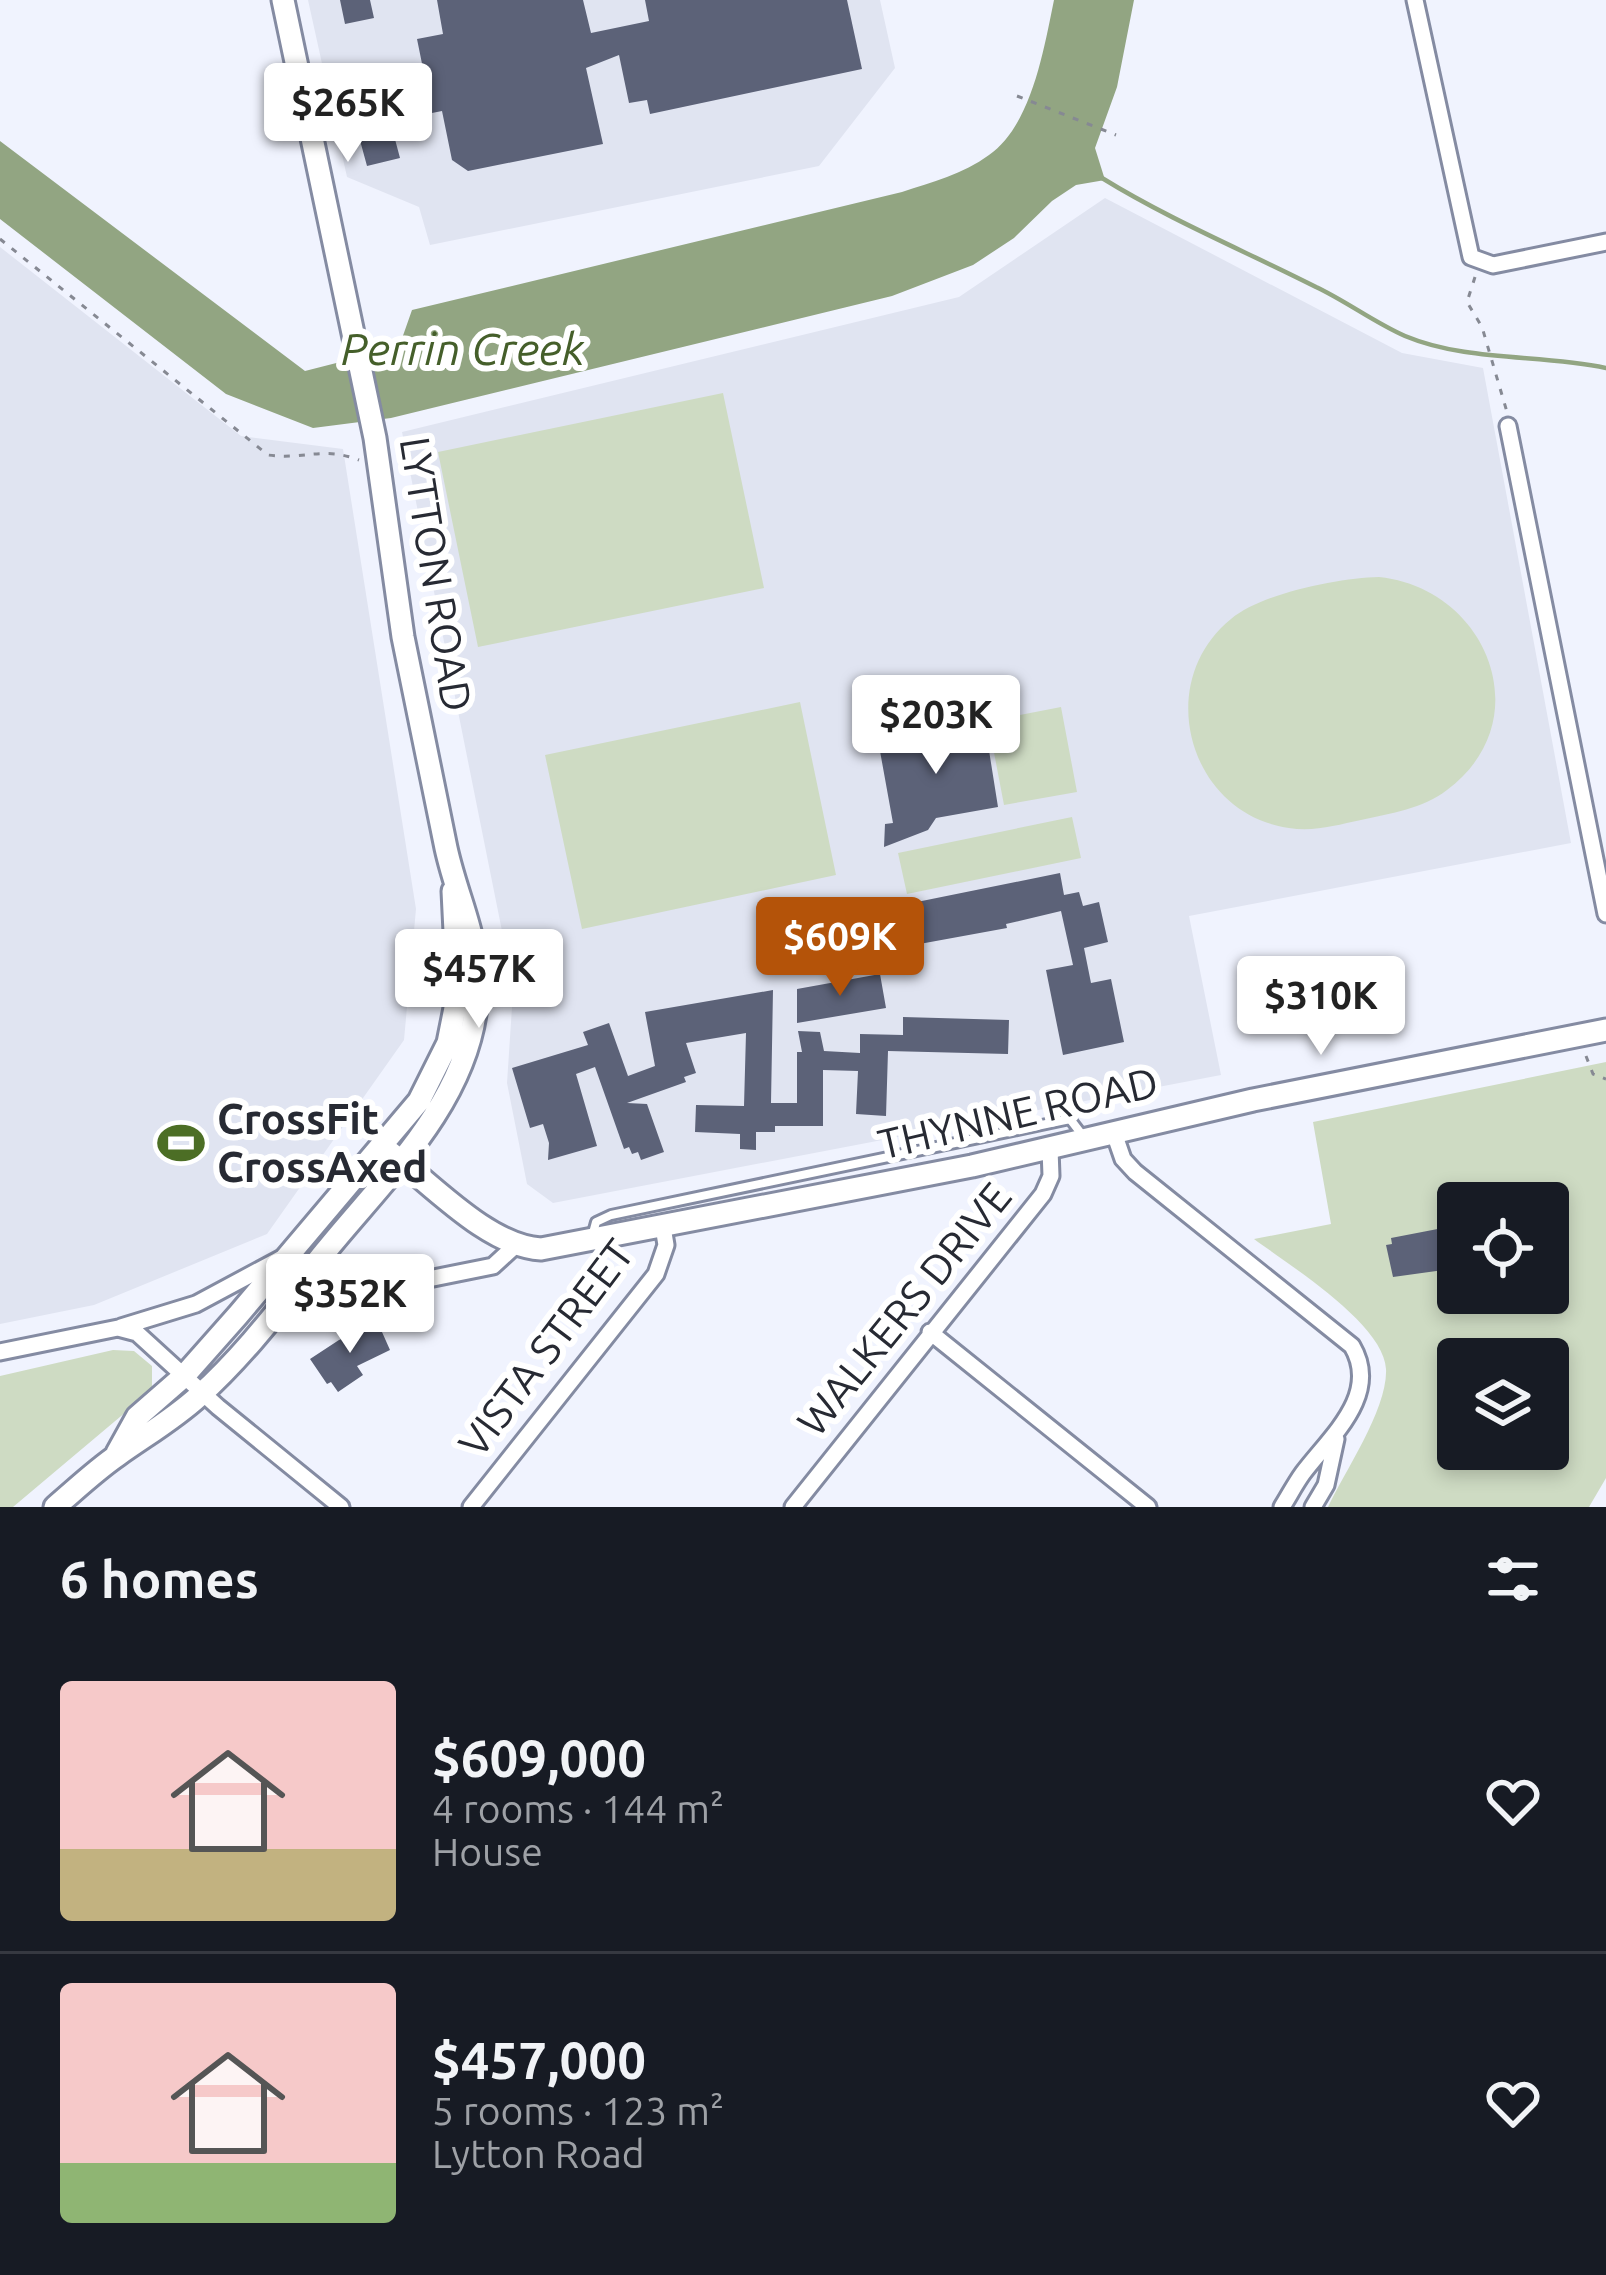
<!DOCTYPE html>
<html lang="en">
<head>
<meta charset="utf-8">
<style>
  :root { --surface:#171b24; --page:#20242c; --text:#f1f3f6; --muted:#9ea1a6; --line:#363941; --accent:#b45309 }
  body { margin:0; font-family:Ubuntu,sans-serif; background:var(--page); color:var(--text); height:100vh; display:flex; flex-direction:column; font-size:45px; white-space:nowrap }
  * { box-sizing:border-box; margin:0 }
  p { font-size:39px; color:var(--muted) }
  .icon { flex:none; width:66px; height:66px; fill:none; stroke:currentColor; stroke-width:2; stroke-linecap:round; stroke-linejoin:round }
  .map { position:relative; height:1507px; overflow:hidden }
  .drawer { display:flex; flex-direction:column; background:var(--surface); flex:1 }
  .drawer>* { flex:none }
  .controls { position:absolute; left:1437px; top:1182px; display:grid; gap:24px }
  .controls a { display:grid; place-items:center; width:132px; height:132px; border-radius:12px; background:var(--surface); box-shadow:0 6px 18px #0003; font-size:60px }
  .price { position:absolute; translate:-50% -102px; padding:0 27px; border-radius:12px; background:#fff; color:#222; font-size:39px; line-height:78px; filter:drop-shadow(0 3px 6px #0008) }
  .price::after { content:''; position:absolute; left:50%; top:72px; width:36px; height:27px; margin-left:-18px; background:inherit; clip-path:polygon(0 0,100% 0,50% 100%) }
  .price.selected { background:var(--accent); color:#fff }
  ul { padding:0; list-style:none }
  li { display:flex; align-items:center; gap:36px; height:300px; padding:0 60px }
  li+li { border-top:3px solid var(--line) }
  li span { display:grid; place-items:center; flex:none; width:336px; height:240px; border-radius:12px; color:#555 }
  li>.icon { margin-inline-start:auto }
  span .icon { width:144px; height:144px; fill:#fffc; stroke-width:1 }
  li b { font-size:51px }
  h2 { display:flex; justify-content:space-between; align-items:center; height:144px; padding:0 60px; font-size:51px }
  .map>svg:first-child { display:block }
</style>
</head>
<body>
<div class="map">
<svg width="1606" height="1507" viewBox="0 0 1606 1507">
  <rect width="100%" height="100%" fill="#f0f3fe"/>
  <path fill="#e0e4f1" d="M308,0h572l15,68 -76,98 -389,79 -11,-38 -72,-30z
    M1105,198l297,155 81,15 88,475 -382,73 32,159 -668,128 -26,-19 -20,-101 5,-76 -10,-76 -100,-499 557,-135z
    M0,247l241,189 102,13 73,460 -12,131 -137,194 -173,71 -94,19z"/>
  <path fill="#cedbc3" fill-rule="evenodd" d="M723,393l41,195 -286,59 -40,-195z
    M1379,577c108,11 162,143 68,213 -25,19 -55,23 -86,30 -24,5 -47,12 -72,8 -100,-14 -137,-145 -58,-209 31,-26 108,-41 148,-42z
    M800,702l36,173 -254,54 -37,-174z
    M1061,707l16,85 -73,13 -16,-84z
    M1072,817l9,41 -174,36 -9,-41z
    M1606,1062v416l-17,29h-261c17,-36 60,-99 58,-138 -2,-45 -97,-104 -132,-130l77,-15 -18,-102zM1458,1203h90v90h-90zM1458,1359h90v90h-90z
    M113,1350l21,1 18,15v24l-139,117h-13v-131z"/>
  <path fill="#92a582" d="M1054,0h80l-17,87 -22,61 10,32 -29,5 -24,16 -38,37 -41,27 -81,31 -501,122 -78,10 -87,-34 -226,-175v-78l305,230 94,-24 13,-37 490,-118c30,-10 61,-18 87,-37 43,-30 55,-107 65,-155z"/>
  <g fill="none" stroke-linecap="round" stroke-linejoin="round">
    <path stroke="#92a582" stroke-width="4.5" d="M1102,178c68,42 143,73 214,109 30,14 59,36 89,49 62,26 136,18 201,32"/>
  </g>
  <path fill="#5c6278" d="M340,0h30l4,18 -29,6z
    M437,0h146l8,33 58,-12 -4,-21h202l15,69 -212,45 -3,-14 -18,3 -10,-48 -33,13 17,76 -135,27 -16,-11 -10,-49 -10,2 -15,-74 26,-5z
    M388,113l12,45 -33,8 -12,-44z
    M984,719l14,88 -62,11 -8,12 -44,17 1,-23 8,-1 -15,-83z
    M1060,873l4,22 15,-3 4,14 16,-4 9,40 -24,6 7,35 20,-4 13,63 -61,13 -17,-85 27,-5 -12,-54 -55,13 1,4 -93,17 -7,-41z
    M880,974l6,34 -89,15v-34z
    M773,990l-2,113h26v-51h5l-4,-21 22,1 4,19 36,2v-19l43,1v-18l106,3 -1,34 -120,-3 -2,65 -30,-2 2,-43 -35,-1v56h-48v6h-19v18l-16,-1v-15l-45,-2 1,-27 48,1 2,-73 -60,10 10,30 -12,4 2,5 -59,21 20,1 17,48 -23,8 -3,-8 -6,2 -3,-7 -5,2 -29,-82 -19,7 21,72 -49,14 1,-17 -6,-19 -13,4 -18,-60 76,-23 -5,-13 26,-9 19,53 27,-10 -10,-54z
    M1448,1227l2,10 8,-2v33l-65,9 -7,-32 6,-1 -1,-6z
    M378,1323l12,27 -33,16 6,9 -25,17 -7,-10 -4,2 -17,-25 29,-19z"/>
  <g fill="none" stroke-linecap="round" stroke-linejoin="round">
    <defs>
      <path id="service" d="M593,1233l3,-11 15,-7 459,-96 13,17"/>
      <path id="minor" d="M1415,0l56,257 22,8 113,-23
        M1508,426l98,488
        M1114,1133l9,26 12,13 217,174c29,49 -22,91 -49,127 -8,11 -14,23 -21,34
        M364,1292l129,-26 24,-22
        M121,1327l75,-23 84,-45
        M930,1332l218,175
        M0,1352l118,-24 19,5 81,74 123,100
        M471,1507l185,-233 10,-29 -3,-18
        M793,1507l250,-313 8,-18 -1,-27
        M1313,1507l13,-22 10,-46"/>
      <path id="secondary" d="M383,1147c44,32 103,99 158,102l431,-83 281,-66 353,-70
        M117,1453l20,-36 47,-41 54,-61 181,-214 29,-58 10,-50 -5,-102
        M55,1507c20,-17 41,-37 63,-52 28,-20 56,-36 81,-59 47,-42 86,-95 126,-144 59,-73 140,-147 151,-245 7,-65 -17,-100 -30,-159l-43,-211 -28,-199 -92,-438"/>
    </defs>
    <use href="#service" stroke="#848ba2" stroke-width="14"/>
    <use href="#minor" stroke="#848ba2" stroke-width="21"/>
    <use href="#secondary" stroke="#848ba2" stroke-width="27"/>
    <path stroke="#868993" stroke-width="3" stroke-dasharray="6 9" stroke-linecap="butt" d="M1017,96l99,39
      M0,239l268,216c36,5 55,-9 91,5
      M1475,277l-8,25 15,25 25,85
      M1586,1056l7,18 13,5"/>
    <use href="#service" stroke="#fff" stroke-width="8"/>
    <use href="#minor" stroke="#fff" stroke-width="15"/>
    <use href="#secondary" stroke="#fff" stroke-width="21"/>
  </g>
  <defs>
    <symbol id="stadium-bare" viewBox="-9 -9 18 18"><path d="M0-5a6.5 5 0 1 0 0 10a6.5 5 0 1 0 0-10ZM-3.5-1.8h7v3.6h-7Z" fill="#4c6e25" stroke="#fff" stroke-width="2.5" paint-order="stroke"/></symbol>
  </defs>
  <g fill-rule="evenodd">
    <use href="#stadium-bare" x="148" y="1110" width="66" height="66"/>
  </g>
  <g text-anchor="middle" stroke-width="12" stroke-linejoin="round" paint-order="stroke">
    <g font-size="42" fill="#272a33" stroke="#fff">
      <text transform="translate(436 574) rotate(81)" y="15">LYTTON ROAD</text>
      <text transform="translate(1018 1113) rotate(-13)" y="15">THYNNE ROAD</text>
      <text transform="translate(904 1309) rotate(-51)" y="15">WALKERS DRIVE</text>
      <text transform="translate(546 1348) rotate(-53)" y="15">VISTA STREET</text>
    </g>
    <g font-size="42" font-weight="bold" fill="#272a33" stroke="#fff" text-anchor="start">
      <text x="217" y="1134">CrossFit<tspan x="217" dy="48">CrossAxed</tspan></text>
    </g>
    <g font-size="45" font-style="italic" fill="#455f2a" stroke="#fff">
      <text x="463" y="365">Perrin Creek</text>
    </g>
  </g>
</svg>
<div class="controls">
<a><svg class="icon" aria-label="locate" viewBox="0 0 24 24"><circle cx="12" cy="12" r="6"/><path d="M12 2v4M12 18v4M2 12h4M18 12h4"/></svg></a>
<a><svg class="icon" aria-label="layers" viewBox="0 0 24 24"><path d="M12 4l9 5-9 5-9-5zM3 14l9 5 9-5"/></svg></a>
</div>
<b class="price" style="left:348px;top:165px">$265K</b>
<b class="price" style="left:936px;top:777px">$203K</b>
<b class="price selected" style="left:840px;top:999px">$609K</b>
<b class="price" style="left:479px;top:1031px">$457K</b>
<b class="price" style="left:1321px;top:1058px">$310K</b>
<b class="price" style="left:350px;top:1356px">$352K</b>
</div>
<section class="drawer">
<h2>6 homes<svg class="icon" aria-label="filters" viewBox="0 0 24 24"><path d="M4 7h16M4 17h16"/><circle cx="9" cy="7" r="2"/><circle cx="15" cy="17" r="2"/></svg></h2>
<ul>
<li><span style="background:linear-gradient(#f6c9c9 70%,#c2b280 0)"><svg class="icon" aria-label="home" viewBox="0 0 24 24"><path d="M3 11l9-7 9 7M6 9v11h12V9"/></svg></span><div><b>$609,000</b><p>4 rooms · 144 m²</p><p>House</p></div><svg class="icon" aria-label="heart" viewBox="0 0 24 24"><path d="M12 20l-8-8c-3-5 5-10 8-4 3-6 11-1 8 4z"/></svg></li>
<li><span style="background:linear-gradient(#f6c9c9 75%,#8fb573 0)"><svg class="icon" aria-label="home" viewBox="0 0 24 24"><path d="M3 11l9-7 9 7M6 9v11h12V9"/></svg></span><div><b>$457,000</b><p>5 rooms · 123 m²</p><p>Lytton Road</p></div><svg class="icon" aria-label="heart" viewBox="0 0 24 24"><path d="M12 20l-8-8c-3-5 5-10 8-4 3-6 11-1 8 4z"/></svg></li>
</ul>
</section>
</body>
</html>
